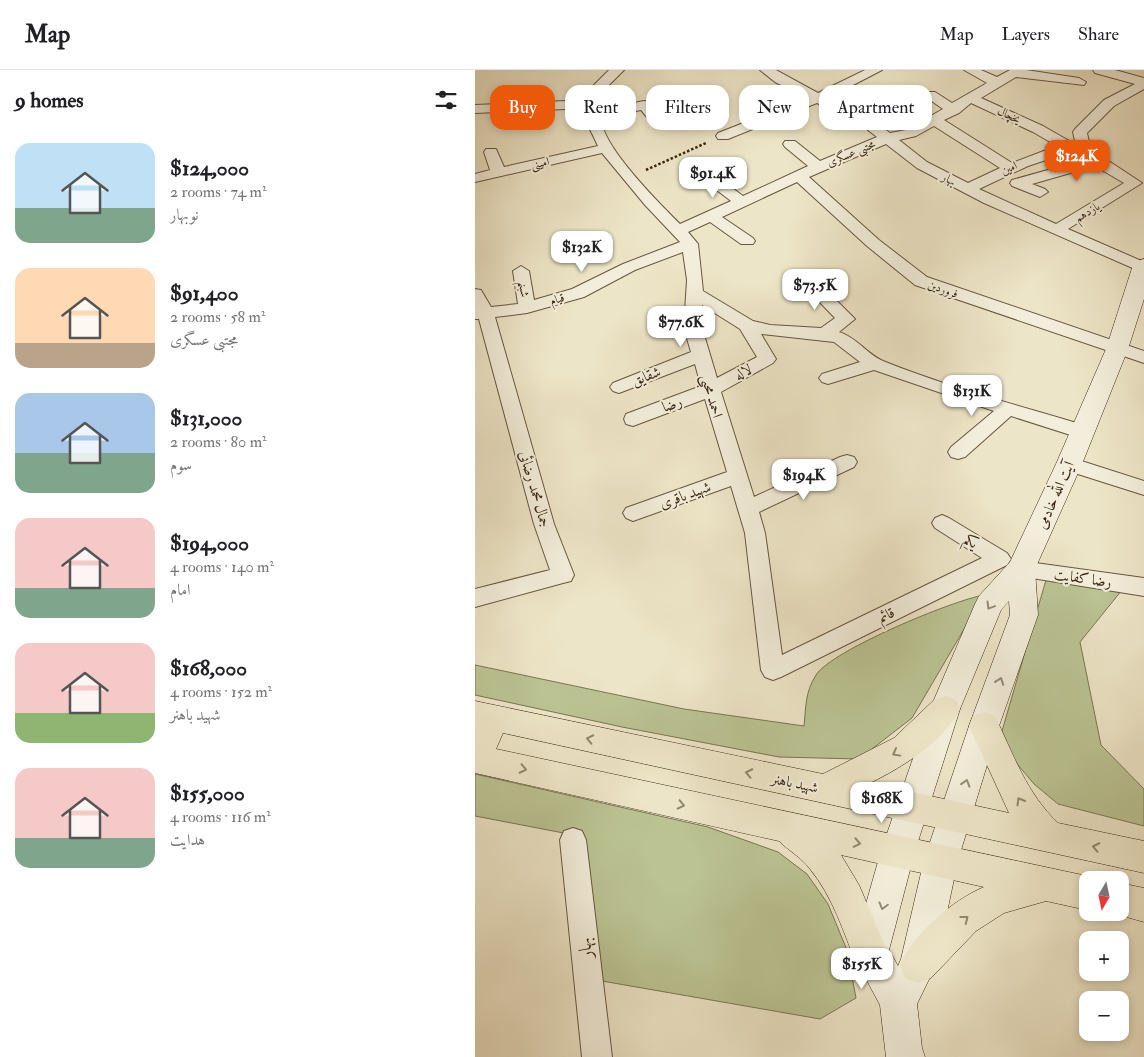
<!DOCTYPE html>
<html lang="en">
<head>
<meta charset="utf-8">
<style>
  :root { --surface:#fff; --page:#f6f6f6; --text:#202124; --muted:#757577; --line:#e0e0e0; --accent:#ea580c }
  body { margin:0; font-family:"IM FELL Double Pica",Amiri,serif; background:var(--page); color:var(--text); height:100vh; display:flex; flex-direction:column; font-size:19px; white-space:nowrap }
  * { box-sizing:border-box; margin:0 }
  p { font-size:16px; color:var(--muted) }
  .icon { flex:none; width:28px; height:28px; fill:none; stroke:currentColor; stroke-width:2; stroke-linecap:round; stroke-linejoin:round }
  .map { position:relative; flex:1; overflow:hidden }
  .drawer { display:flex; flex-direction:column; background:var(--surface); width:475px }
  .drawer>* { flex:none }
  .guide { position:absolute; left:15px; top:15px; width:475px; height:45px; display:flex; gap:10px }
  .needle { width:32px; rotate:189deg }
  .controls { position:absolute; left:604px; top:801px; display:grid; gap:10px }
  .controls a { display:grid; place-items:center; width:50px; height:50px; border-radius:10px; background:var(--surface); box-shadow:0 2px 8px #0003; font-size:25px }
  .price { position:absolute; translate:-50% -42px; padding:0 11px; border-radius:10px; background:#fff; color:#222; font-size:16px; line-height:32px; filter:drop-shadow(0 1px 2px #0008) }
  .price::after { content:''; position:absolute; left:50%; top:30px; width:15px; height:11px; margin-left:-8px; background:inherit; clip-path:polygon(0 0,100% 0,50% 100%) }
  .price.current { background:var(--accent); color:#fff }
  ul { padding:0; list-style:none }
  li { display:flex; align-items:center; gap:15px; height:125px; padding:0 15px }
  li span { display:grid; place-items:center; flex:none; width:140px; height:100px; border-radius:15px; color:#555 }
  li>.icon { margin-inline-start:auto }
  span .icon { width:60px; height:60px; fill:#fffc; stroke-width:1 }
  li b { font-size:21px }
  h2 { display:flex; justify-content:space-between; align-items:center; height:60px; padding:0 15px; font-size:21px }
  .chip { padding:0 18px; border-radius:15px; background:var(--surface); box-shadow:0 2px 8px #0003; font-size:18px; line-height:45px }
  .chip.current { background:var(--accent); color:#fff }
  header { display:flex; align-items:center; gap:30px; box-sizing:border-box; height:70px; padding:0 25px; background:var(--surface); border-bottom:1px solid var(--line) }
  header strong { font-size:24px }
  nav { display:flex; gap:28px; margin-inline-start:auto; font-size:18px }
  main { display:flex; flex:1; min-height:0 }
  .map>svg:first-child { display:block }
</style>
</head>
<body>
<header>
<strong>Map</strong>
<nav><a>Map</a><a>Layers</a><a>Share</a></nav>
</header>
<main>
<section class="drawer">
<h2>9 homes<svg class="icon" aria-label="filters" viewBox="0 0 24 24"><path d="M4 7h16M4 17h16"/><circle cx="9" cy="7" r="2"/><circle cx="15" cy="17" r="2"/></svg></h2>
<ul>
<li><span style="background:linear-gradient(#bfe0f5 65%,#7fa58c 0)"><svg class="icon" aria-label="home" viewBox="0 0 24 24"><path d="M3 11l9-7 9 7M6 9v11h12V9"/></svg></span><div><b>$124,000</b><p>2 rooms · 74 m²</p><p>نوبهار</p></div></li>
<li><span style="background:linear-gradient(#ffd9b3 75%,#b9a48a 0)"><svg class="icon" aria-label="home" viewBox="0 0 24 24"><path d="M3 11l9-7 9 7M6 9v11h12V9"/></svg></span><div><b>$91,400</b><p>2 rooms · 58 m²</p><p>مجتبی عسگری</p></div></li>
<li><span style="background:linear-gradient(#a9c7e8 60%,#7fa58c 0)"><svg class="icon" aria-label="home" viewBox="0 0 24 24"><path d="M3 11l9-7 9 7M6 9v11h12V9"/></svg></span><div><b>$131,000</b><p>2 rooms · 80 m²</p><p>سوم</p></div></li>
<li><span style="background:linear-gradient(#f6c9c9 70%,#7fa58c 0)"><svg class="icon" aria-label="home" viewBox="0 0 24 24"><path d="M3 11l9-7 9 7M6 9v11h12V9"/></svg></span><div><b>$194,000</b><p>4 rooms · 140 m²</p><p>امام</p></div></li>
<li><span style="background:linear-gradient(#f6c9c9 70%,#8fb573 0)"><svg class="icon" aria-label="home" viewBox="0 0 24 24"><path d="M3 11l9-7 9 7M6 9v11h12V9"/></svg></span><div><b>$168,000</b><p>4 rooms · 152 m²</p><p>شهید باهنر</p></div></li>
<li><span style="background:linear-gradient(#f6c9c9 70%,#7fa58c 0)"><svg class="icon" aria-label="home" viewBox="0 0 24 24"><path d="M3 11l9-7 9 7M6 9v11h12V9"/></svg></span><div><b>$155,000</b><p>4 rooms · 116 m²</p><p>هدایت</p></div></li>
</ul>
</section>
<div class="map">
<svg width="669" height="987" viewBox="0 0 669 987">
  <rect width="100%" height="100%" fill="#ede5c7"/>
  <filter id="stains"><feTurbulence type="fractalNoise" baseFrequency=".004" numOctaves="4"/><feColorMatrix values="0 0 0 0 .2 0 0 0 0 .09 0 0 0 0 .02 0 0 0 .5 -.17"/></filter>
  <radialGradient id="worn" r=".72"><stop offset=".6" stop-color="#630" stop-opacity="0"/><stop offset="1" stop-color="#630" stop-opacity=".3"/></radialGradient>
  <path fill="#bbc393" stroke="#7a7553" d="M571,510l76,10 -42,52 21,103 43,44v37l-86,-22 -24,-20 -21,-25 -11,-28z
    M509,525l-72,123 -53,41 -80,-2 -157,-30 -147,-32v-30l209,44 120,17c2,-19 1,-34 12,-51 16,-25 138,-75 168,-80z
    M0,704l233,53 70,25 29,22 21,30 19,46 9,48 -36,21 -218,-38 -28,-146 -99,-19z"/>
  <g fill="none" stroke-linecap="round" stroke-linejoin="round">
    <defs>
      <path id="street" d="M134,0h15l-18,18 -3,21 41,-8 5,1 13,16 -7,4 -5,-1 -9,-11 -39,8c-4,25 60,88 78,106l51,-23 -33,-25 -2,-3 2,-3h10l35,26 65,-30 -23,-19 -2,-3 2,-3h10l25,20 57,-24 -13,-10 -47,-24 -89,36h-10l-2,-3 2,-3 89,-35 -32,-16 -15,-12h16l42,23 47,-23h17l-54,28 46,23 16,12 16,-3 37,-21 -20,-14 2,-3h10l17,11 35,-20 -23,-13h17l16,7 13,-7h16l53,8 7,4 -2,3 -68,-8 -35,21 62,28 28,16 4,-1 -2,-9 2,-3 29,-29 31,-16 -40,-11 -2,-3h22l29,8v11l-30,17 -27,27 2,9 9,12 44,29 -74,46 76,33v11l-160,-70 -67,-35 -31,-24 -77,33 70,63 48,37 217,74v12l-229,-78 -48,-39 -70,-64 -75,35 31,21 2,3 -2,3h-12l-31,-22 -22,10 10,12 5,47 50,30 17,4 51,3 14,-10 -27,-28 2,-4h12l33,33 -16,13c17,5 28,22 44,29 67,27 138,45 207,66l3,5 -3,5 -7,2 -72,-23 -46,41 -7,2 -7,-2 -3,-5 3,-5 43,-36 -120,-41 -46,14 -6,-2 -3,-4 3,-4 38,-12 -26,-20 -73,-8 15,25 -3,4 -52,29 33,105 86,-40 7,-2 7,2 3,5 -3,5 -95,45 6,21 17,122 200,-97 -47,-30 -3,-5 3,-5 7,-3 7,3 58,35 4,6 -4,6 -226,112 -8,3 -8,-3 -4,-7 -16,-137 -14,-47 -98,35 -7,-3 -3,-5 3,-5 101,-36 -22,-73 -72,27 -7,-2 -2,-5 2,-5 75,-28 -6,-22 -76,29 -6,-2 -3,-4 3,-4 78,-31 -7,-24 3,-48 -4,-28 -48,18 -51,27 -57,16 -32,4 59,207 20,51 -3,6 -8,2 -88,24v-18l75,-19 -16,-46 -55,-205h-4v-30l6,1 10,17 27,-3 -5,-33 8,-5 8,5 5,29 38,-11 51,-25 57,-22 -35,-37 -43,-52 -127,29v-8l15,-4 -6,-18 2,-3h10l8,18 94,-21 -11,-23 2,-15 -114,5v-8l115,-5 2,-13zM496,33l62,29 24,14 -45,17 -68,-43 15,-7zM459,56l66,42 -32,15 -41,-21 -28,-22 17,-4zM604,79l8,10 -75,21 -2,3 2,3 28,11 8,-5 -3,-3 -13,-5 63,-18 29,17 -68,41 -77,-35 49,-23zM227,235l38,24 17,28 -40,21 -15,-50z
        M594,387l75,24v14l-82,-26 -3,-5 3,-5z
        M546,491l123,17v18l-131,-21 -3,-6 3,-6z
        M98,758l9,3 4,9 26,217h-30l-22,-217 4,-9z"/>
      <path id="secondary" d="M669,189v40l-16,50 -46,115 -47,105 3,46 -39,111 -41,134 -22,105 -19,39 5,44 3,9h-39l-6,-52 -28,-52 29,-102 49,-142 45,-105 4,-8 31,-34 46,-98 50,-115 27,-84 4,-4zM534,531l1,14 -41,111 -45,134 -23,99 -3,7 -9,-16 26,-99 45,-142 41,-99z"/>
      <path id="primary" d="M470,626l11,4 4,9c-15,32 -59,59 -90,74l139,30 -40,-87 4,-10 11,-4 11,4c18,38 32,78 63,107l86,18v32l-641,-140 -7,16 591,127 10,4h-10v30l-41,-9 -42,12 -28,18 -45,47 -13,5 -13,-5 -5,-13c13,-31 53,-65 84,-78l-143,-32 18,30 29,68 -5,13 -13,5 -13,-5c-13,-33 -24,-69 -47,-97 -9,-12 -21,-18 -31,-28l-304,-68v-72l348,73 71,-36 40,-38z
        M645,813l24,5v34l-35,-10h11z"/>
    </defs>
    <use href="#street" stroke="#675640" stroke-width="2"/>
    <use href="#secondary" stroke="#3a2713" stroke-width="1"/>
    <use href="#primary" stroke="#3a2713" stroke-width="1"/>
    <path stroke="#3a2713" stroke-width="2.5" stroke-dasharray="2.5 2" stroke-linecap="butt" d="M171,100l60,-27"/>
    <use href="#street" fill="#f3eedb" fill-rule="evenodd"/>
    <use href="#secondary" fill="#f3eedb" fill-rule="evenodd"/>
    <use href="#primary" fill="#ede5c7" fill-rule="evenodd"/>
  </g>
  <defs><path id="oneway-chevron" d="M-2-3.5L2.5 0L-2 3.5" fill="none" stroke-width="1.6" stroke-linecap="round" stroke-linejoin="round" transform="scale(1.25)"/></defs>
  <g stroke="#968a77">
    <use href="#oneway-chevron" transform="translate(515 536) rotate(121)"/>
    <use href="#oneway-chevron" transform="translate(525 611) rotate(-70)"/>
    <use href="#oneway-chevron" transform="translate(491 713) rotate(-73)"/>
    <use href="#oneway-chevron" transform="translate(408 836) rotate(105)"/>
  </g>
  <g stroke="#94866d">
    <use href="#oneway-chevron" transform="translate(115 669) rotate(-168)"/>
    <use href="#oneway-chevron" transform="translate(421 683) rotate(151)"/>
    <use href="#oneway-chevron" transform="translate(48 699) rotate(12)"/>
    <use href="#oneway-chevron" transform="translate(274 703) rotate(-168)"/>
    <use href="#oneway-chevron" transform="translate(545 731) rotate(-120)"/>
    <use href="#oneway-chevron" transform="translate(206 735) rotate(13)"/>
    <use href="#oneway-chevron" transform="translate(382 773) rotate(11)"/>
    <use href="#oneway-chevron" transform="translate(621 777) rotate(-168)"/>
    <use href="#oneway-chevron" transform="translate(490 849) rotate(-38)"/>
  </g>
  <g text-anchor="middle" stroke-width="4" stroke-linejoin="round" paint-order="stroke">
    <g font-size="12" fill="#3a2713" stroke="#f3eedb">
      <text transform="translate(534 45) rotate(25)" y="4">یخچال</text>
      <text transform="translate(376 83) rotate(-23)" y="4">مجتبی عسگری</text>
      <text transform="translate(65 93) rotate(-13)" y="4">امینی</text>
      <text transform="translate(534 98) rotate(-25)" y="4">امین</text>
      <text transform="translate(474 109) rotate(28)" y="4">بهار</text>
      <text transform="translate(612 142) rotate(-31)" y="4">یازدهم</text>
      <text transform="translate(49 219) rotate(81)" y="4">شبنم</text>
      <text transform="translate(468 219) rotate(20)" y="4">فروردین</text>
      <text transform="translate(82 229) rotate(-17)" y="4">قیام</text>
    </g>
    <g font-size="15" fill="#3a2713" stroke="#f3eedb">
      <text transform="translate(268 302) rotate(-29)" y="5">لاله</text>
      <text transform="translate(171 306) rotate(-21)" y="5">شقایق</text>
      <text transform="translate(237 326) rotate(74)" y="5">احمد محبی</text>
      <text transform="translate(197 334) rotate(-20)" y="5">رضا</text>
      <text transform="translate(60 419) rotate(74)" y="5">جمال محمد رضائی</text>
      <text transform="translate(210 425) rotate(-20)" y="5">شهید باقری</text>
      <text transform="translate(580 425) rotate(-66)" y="5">آیت الله خادمی</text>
      <text transform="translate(496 471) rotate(33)" y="5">یکم</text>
      <text transform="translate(608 508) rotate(8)" y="5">رضا کفایت</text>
      <text transform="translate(411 545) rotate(-26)" y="5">قائم</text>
      <text transform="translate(320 713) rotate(12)" y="5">شهید باهنر</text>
    </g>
    <g font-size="18" fill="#3a2713" stroke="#f3eedb">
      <text transform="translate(110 878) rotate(-96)" y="6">بهار</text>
    </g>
  </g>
  <rect width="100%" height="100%" filter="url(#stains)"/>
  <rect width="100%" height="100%" fill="url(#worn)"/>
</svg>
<div class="controls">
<a><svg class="needle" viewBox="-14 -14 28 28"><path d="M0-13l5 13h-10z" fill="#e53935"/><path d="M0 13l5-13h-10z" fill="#757577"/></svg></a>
<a>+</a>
<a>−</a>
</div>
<b class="price current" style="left:602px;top:112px">$124K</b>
<b class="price" style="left:238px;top:129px">$91.4K</b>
<b class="price" style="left:107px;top:203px">$132K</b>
<b class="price" style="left:340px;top:241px">$73.5K</b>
<b class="price" style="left:206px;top:278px">$77.6K</b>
<b class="price" style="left:497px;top:347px">$131K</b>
<b class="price" style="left:329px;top:431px">$194K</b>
<b class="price" style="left:407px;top:754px">$168K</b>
<b class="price" style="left:387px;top:920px">$155K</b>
<div class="guide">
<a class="chip current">Buy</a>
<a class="chip">Rent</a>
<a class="chip">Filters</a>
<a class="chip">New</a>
<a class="chip">Apartment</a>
</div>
</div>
</main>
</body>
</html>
